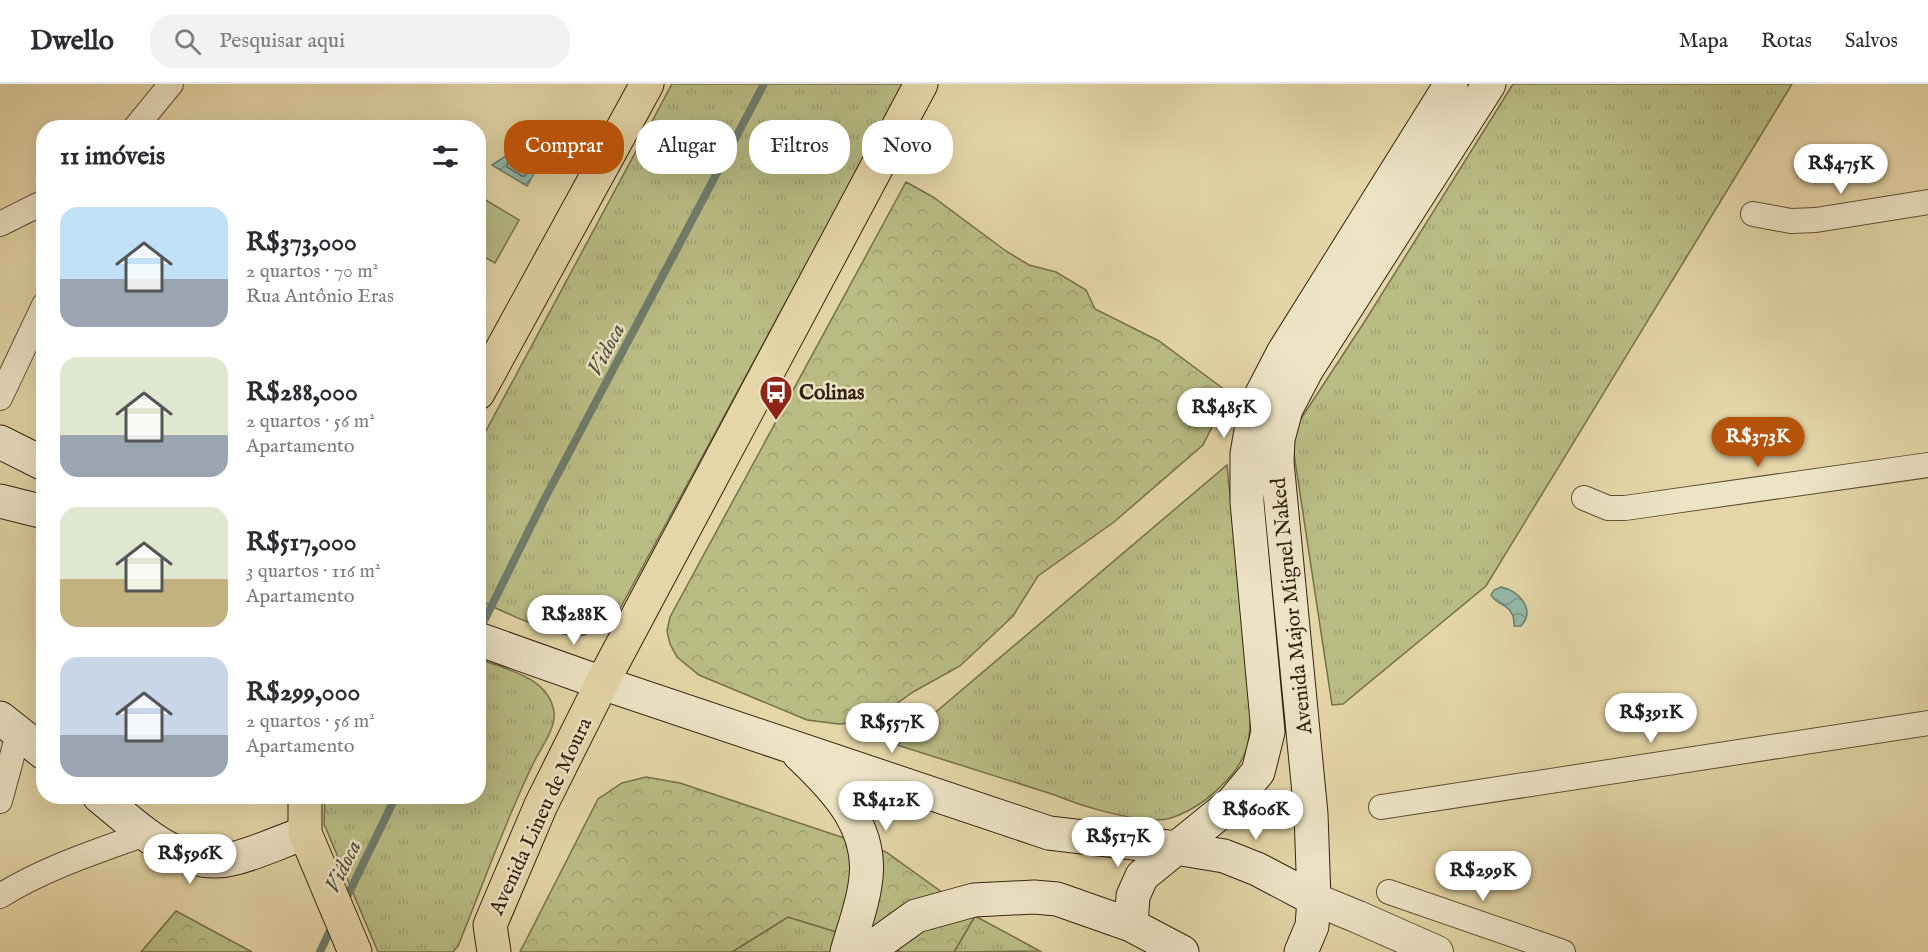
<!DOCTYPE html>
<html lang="pt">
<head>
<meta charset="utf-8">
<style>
  :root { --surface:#fff; --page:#f2f2f3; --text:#2b2b33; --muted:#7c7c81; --line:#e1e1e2; --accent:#b45309 }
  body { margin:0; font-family:"IM FELL English",serif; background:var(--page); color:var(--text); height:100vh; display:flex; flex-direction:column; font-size:22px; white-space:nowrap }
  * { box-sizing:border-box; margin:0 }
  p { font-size:20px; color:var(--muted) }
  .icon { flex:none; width:33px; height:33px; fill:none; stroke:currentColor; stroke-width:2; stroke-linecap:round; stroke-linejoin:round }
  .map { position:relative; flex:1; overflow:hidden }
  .side { position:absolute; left:36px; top:36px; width:450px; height:684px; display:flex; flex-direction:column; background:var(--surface); border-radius:24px; box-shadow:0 6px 24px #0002 }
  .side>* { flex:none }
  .hud { position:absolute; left:504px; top:36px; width:570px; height:54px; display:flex; gap:12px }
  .price { position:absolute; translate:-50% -51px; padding:0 14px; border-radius:21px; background:#fff; color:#222; font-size:20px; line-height:39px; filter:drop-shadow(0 2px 3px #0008) }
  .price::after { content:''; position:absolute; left:50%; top:36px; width:18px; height:14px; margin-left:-9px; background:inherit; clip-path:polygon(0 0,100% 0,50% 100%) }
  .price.active { background:var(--accent); color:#fff }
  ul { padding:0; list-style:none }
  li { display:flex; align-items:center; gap:18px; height:150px; padding:0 24px }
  li span { display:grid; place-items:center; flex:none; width:168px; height:120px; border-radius:18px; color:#555 }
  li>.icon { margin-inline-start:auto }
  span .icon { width:72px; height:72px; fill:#fffc; stroke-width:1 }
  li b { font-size:26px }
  h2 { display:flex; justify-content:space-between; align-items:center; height:72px; padding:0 24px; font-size:26px }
  .tag { padding:0 21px; border-radius:24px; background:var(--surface); box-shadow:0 6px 24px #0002; font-size:21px; line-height:54px }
  .tag.active { background:var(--accent); color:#fff }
  header { display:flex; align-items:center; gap:36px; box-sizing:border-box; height:84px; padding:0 30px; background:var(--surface); border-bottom:2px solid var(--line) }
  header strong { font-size:28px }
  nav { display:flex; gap:33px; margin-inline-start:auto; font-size:21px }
  .search { width:420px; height:54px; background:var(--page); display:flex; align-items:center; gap:15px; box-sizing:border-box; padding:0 21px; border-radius:24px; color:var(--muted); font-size:22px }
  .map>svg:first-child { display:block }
</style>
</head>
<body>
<header>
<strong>Dwello</strong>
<div class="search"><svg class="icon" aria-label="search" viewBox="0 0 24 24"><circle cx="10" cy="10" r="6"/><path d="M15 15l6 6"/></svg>Pesquisar aqui</div>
<nav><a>Mapa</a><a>Rotas</a><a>Salvos</a></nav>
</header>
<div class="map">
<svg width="1928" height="868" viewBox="0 0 1928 868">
  <defs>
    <pattern id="grass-tufts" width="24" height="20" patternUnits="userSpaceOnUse" patternTransform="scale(1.5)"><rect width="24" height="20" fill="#b9bd84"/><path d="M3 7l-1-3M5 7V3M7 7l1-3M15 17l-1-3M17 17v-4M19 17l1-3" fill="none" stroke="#a0a271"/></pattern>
    <pattern id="forest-crowns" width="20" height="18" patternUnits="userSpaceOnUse" patternTransform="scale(1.5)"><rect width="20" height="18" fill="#b9bd84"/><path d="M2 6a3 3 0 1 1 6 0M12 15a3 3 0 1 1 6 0" fill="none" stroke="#a0a271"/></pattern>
    <pattern id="water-waves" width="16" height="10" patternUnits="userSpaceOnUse" patternTransform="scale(1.5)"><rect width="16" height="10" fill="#95b9aa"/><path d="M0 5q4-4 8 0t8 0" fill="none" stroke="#7a9689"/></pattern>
  </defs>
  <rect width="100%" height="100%" fill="#e4d6a7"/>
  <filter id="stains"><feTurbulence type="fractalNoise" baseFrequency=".00333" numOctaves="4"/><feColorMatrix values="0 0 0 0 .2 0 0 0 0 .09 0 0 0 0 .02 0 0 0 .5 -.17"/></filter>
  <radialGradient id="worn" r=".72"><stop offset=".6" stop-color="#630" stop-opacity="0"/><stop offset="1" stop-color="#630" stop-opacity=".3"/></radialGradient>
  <path fill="url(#grass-tufts)" stroke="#76704a" stroke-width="1.5" d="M672,0h232l-288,532c-9,7 -21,15 -32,19 -20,6 -85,-25 -105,-35v-156z
    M1513,0h279l-306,502 -143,118 -11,1 -41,-271 74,-113z
    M1227,381l24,243c-1,11 -1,24 -3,36 -4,16 -15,31 -27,42 -13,14 -32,26 -50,32 -26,8 -90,-12 -116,-23l-158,-50z
    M479,575c26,10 70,18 75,53 2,16 -13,36 -20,50 -29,59 -51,123 -76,184l-5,6h-75l-54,-128 1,-27 153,-1z
    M975,832l65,35 -86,1z
    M788,833l114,35h-170z"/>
  <path fill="url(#forest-crowns)" stroke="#76704a" stroke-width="1.5" d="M906,98l27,15 73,54 23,14 27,7 30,18 9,19 64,32 70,52 -26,52 -89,77 -76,54 -25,40 -53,50 -47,26 -41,29 -33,3 -32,-4 -108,-45 -22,-18 -7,-13 -3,-13 3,-14z
    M646,693l34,6 206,69 89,64 -21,36h-52l-114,-35 -56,35h-212l78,-153 24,-16z
    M176,827l76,41h-111z"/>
  <path fill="#b9bd84" stroke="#76704a" stroke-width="1.5" d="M479,112l40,24 -24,43 -16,-9z"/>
  <path fill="url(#water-waves)" stroke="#6e7d6c" stroke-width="1.5" d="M530,56l17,11 -20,35 -35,-21z
    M1501,503c18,3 35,23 20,39h-7c0,-3 0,-7 -1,-10 -4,-12 -17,-11 -22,-21l3,-5z"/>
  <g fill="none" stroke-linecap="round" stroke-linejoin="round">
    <path stroke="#646e5d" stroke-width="1.5" d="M529,64l8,4 1,2 -13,22h-3l-15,-9v-4z"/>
    <path stroke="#6e7d6c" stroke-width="8" d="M479,547l65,-131 220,-416
      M344,819l52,-107
      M320,868l13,-28"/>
    <defs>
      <path id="minor" d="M135,44l36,-44
        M1753,130l38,7 25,-1 112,-18
        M0,140l44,-22
        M0,314l44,-93
        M1584,414l24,10h17l303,-43
        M0,717l18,-67
        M1381,723l547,-84
        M1389,808l174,60
        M0,812c45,-28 95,-44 145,-62"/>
      <path id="tertiary" d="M1314,815l44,18 79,35"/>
      <path id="secondary" d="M0,358l44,22
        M0,417l44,11
        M478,555l124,44 447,150 127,15 48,8 33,13 57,30
        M0,634l44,35
        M799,670c37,35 76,75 66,131 -3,22 -12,45 -18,67
        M99,712c40,32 81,77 137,62 23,-6 46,-17 69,-25
        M1131,841l2,-29 9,-20 90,-73 26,-31 10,-40 -21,-230v-48l8,-47 28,-54 168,-269
        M866,868l50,-36 58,-16 60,-3 23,2 74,26 51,27
        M1301,868l11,-26 2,-27 -3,-85 -34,-352 1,-23 8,-30 21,-40 182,-285"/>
      <path id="primary" d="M478,309l169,-309
        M305,712v37l50,119
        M494,868l-4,-27 51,-120 61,-122 319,-599"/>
    </defs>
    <use href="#minor" stroke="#604f36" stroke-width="26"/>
    <use href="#tertiary" stroke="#604f36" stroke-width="34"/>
    <use href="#secondary" stroke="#342210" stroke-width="35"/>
    <use href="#primary" stroke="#342210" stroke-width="35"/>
    <use href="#minor" stroke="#ede4c6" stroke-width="24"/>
    <use href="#tertiary" stroke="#ede4c6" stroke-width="32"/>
    <use href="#secondary" stroke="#ede4c6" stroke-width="33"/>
    <use href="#primary" stroke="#e4d6a7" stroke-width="33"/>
  </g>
  <defs>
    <symbol id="bus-pin" viewBox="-11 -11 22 30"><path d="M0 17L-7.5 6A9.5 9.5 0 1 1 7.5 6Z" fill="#8f2418" stroke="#ede4c6"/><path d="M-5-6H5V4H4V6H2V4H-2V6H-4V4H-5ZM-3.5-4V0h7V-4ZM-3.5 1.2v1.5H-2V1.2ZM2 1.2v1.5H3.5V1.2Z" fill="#fff"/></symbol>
  </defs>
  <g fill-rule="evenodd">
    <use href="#bus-pin" x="757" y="289" width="38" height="52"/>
  </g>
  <g text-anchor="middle" stroke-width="5" stroke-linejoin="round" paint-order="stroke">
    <g font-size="21" font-weight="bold" fill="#342210" stroke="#ede4c6" text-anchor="start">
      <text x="799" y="315">Colinas</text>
    </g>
    <g font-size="21" fill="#342210" stroke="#ede4c6">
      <text transform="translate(1291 522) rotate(-96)" y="7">Avenida Major Miguel Naked</text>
      <text transform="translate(540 732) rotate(-65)" y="7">Avenida Lineu de Moura</text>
    </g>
    <g font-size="22" font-style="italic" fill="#514f3e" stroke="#ede4c6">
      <text transform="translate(605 265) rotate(-62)" y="8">Vidoca</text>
      <text transform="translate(342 782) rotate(-64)" y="8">Vidoca</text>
    </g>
  </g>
  <rect width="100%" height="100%" filter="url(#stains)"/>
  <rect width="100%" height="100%" fill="url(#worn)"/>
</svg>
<b class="price" style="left:1841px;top:111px">R$475K</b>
<b class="price" style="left:1224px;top:355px">R$485K</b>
<b class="price active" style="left:1758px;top:384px">R$373K</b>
<b class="price" style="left:574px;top:562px">R$288K</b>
<b class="price" style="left:1651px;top:660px">R$391K</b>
<b class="price" style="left:892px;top:670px">R$557K</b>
<b class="price" style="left:886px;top:748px">R$412K</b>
<b class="price" style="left:1256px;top:757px">R$606K</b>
<b class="price" style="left:1118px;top:784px">R$517K</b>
<b class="price" style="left:190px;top:801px">R$596K</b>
<b class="price" style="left:1483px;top:818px">R$299K</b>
<div class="hud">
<a class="tag active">Comprar</a>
<a class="tag">Alugar</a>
<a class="tag">Filtros</a>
<a class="tag">Novo</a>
</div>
<section class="side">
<h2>11 imóveis<svg class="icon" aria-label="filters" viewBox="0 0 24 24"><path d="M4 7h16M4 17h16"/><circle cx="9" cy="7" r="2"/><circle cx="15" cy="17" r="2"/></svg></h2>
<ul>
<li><span style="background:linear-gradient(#bfe0f5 60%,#9aa5b1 0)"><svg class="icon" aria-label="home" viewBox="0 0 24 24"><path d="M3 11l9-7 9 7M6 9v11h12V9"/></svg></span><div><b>R$373,000</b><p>2 quartos · 70 m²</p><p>Rua Antônio Eras</p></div></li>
<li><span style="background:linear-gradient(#dfe7d0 65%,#9aa5b1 0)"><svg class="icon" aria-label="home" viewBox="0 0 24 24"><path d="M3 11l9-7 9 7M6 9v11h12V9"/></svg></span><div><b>R$288,000</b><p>2 quartos · 56 m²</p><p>Apartamento</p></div></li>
<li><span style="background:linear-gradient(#dfe7d0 60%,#c2b280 0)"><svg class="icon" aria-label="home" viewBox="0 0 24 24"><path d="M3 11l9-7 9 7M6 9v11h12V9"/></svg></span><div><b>R$517,000</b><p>3 quartos · 116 m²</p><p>Apartamento</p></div></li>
<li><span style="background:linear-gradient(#c9d6e8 65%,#9aa5b1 0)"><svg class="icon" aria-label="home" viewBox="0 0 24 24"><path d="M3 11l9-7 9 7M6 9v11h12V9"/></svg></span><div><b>R$299,000</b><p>2 quartos · 56 m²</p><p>Apartamento</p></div></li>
</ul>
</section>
</div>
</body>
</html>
